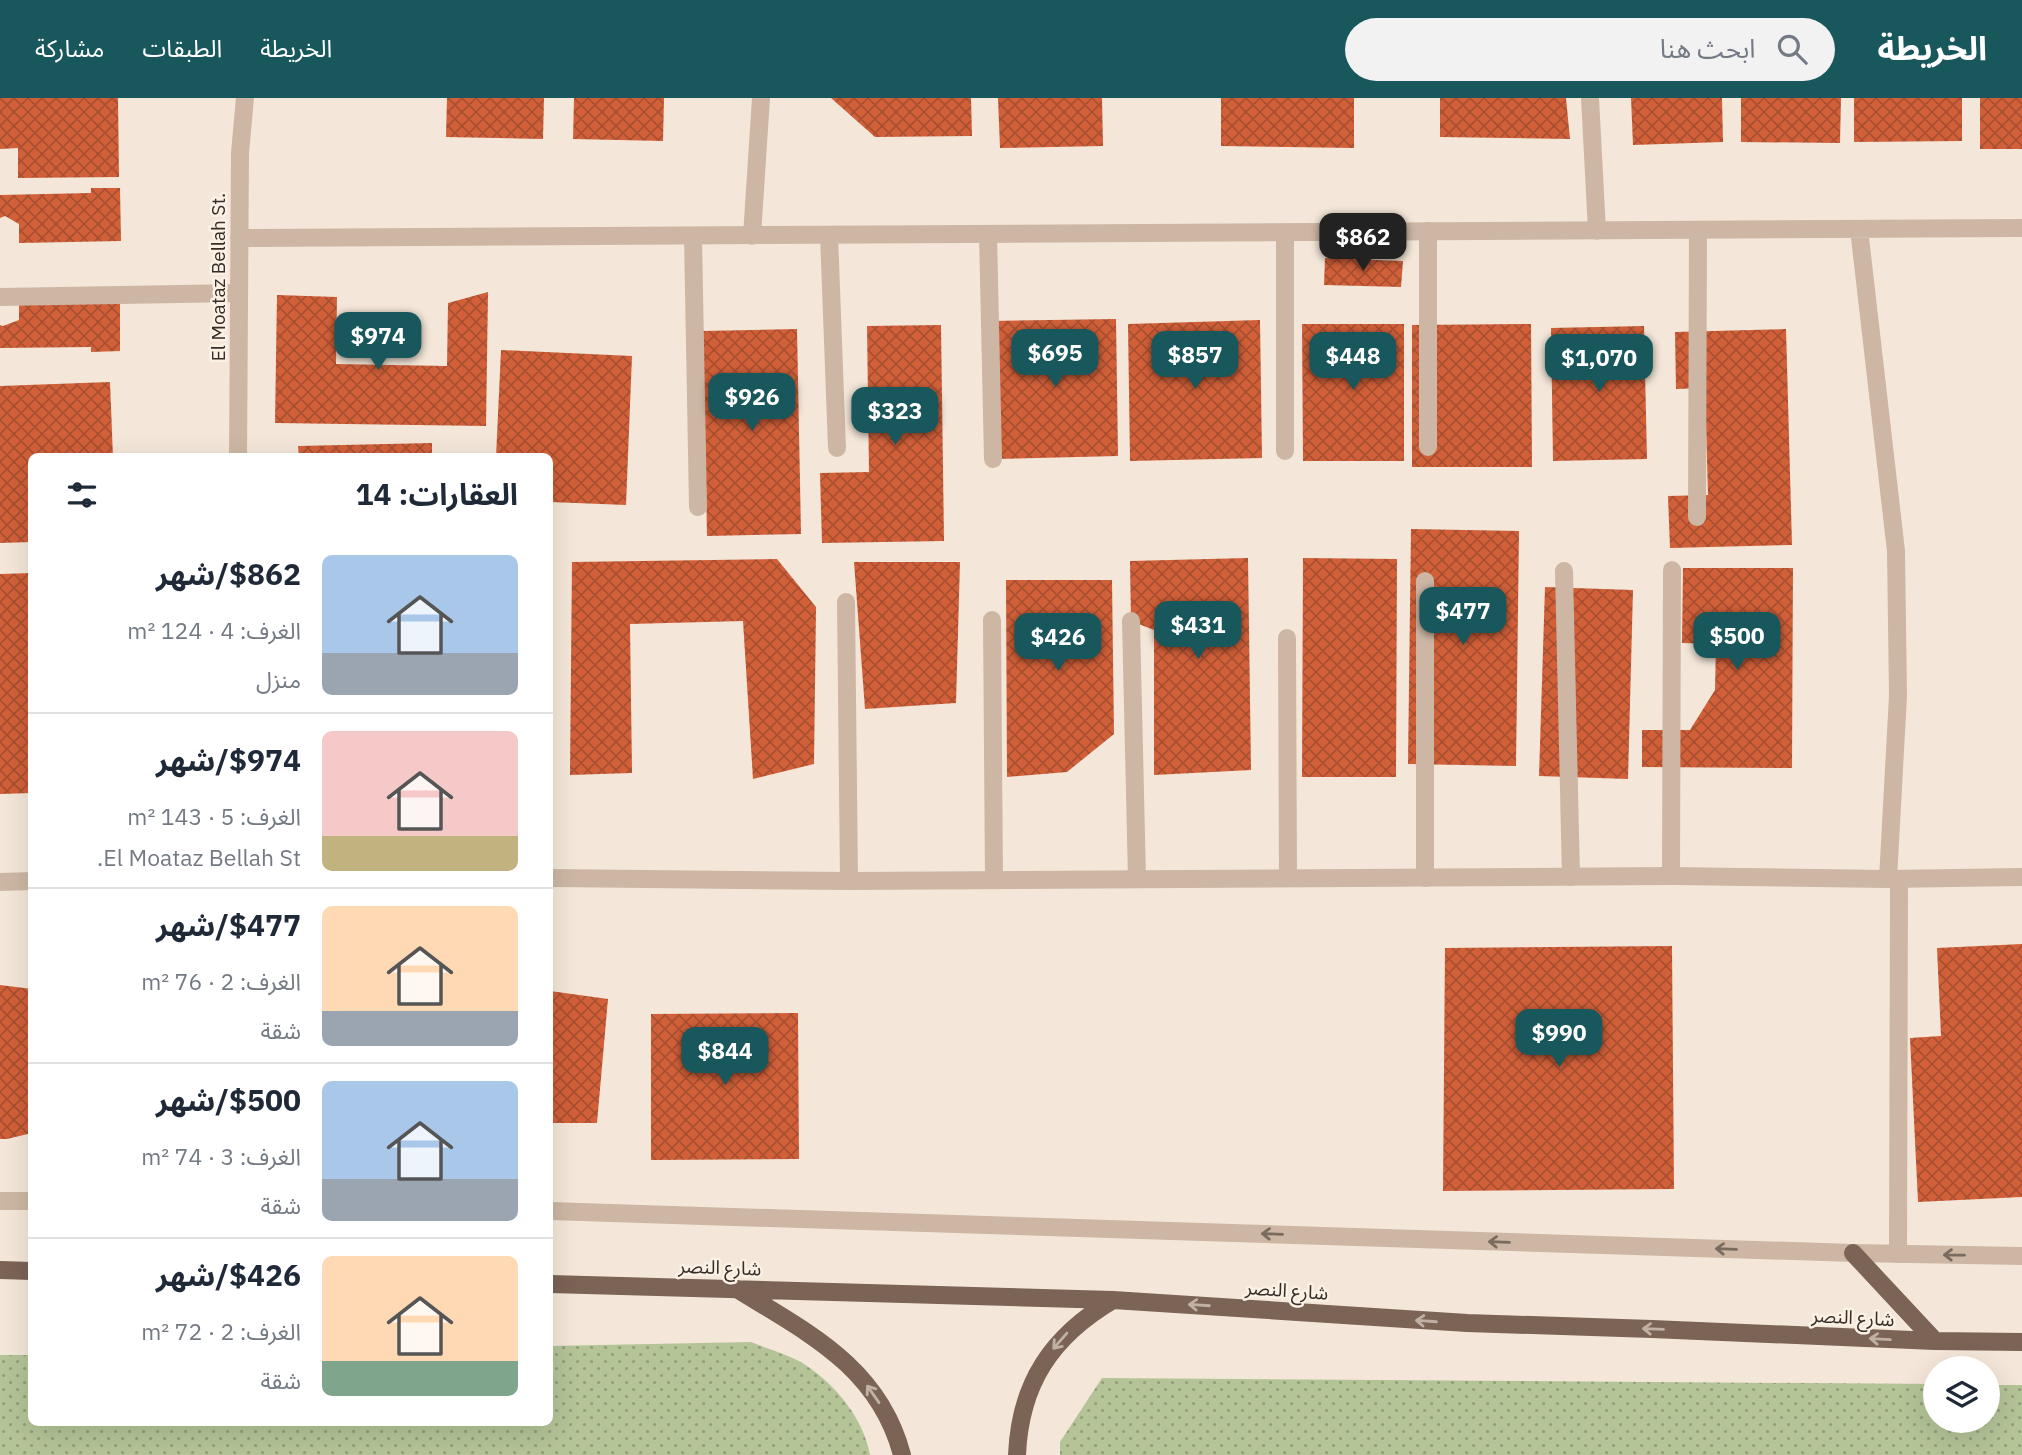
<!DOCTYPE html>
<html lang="ar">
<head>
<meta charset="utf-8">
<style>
  :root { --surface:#fff; --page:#f2f2f3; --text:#1f2937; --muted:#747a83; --line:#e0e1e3; --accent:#18575c }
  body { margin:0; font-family:"IBM Plex Sans","Noto Sans Arabic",sans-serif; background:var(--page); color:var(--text); direction:rtl; height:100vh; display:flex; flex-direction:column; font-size:26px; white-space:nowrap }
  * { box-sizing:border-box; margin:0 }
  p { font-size:23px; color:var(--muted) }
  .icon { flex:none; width:38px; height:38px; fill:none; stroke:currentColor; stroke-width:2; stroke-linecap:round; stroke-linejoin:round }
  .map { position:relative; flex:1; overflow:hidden; direction:ltr }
  .side { position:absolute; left:28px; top:355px; width:525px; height:973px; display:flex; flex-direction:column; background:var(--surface); border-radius:10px; box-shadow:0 7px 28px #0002; direction:rtl }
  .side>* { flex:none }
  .controls { position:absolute; left:1923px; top:1258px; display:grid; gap:14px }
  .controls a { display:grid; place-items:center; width:77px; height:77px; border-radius:50%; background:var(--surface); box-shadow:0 7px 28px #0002; font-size:35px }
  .price { position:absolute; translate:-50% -60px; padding:0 16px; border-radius:14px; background:var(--accent); color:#fff; font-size:23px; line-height:46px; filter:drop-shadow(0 2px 4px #0008) }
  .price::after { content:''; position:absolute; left:50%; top:42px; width:21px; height:16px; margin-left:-10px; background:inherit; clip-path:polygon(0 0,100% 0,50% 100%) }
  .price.on { background:#222; color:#fff }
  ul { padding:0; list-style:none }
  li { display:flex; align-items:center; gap:21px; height:175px; padding:0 35px }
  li+li { border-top:2px solid var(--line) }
  li span { display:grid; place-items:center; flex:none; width:196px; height:140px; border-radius:10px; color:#555 }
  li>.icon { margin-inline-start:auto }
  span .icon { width:84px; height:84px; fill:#fffc; stroke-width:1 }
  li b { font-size:30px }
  h2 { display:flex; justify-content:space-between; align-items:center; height:84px; padding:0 35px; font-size:30px }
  header { display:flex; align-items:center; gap:42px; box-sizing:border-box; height:98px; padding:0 35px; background:var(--accent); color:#fff }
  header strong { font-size:33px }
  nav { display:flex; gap:38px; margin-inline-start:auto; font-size:24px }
  .search { width:490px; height:63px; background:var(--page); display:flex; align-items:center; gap:18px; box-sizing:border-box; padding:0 24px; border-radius:38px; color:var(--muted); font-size:26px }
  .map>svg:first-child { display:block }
</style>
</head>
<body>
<header>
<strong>الخريطة</strong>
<div class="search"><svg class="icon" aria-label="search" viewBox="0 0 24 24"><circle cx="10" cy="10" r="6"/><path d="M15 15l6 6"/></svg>ابحث هنا</div>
<nav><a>الخريطة</a><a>الطبقات</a><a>مشاركة</a></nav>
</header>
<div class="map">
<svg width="2022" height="1357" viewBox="0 0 2022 1357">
  <defs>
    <pattern id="grass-dots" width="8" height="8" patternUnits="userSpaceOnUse" patternTransform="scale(1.75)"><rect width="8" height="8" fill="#b4c497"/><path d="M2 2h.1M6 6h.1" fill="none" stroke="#939f7b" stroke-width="1.8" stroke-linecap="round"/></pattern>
    <pattern id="building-cross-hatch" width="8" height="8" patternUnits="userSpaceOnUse" patternTransform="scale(1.75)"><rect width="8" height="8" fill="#d16039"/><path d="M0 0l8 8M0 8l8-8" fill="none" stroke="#aa4f30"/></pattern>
  </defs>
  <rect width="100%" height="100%" fill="#f4e7d9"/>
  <path fill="url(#grass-dots)" d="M751,1244c17,7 42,14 56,24 30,20 57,54 63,89h-870v-100h31l1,68h518v-77z
    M1102,1280l833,6 1,37h52v-36h34v70h-962v-13z"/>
  <path fill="url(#building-cross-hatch)" d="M0,0h118l1,79 -101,1v-30l-18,1z
    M447,0h97l-1,41 -97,-2z
    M574,0h90l-1,43 -90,-2z
    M831,0h140l1,38 -97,1z
    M998,0h104l1,48 -103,2z
    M1221,0h133v50l-133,-2z
    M1440,0h126l4,41 -130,-2z
    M1631,0h91l1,44 -90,3z
    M1741,0h100l-1,45 -99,-1z
    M1854,0h108v43l-108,1z
    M1980,0h42v51h-42z
    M91,90h29l1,53 -102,2v-19l-14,-8 -5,2v-23l91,-2z
    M1325,160l78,3 -2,26 -77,-2z
    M488,194l-2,134 -211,-3 2,-128 60,2 -1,67 111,2 1,-63z
    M120,199v54l-29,1v-5l-91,1v-23l3,1 16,-6v-22z
    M1116,221l2,137 -125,3 -1,-138z
    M1260,222l2,138 -132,3 -2,-137z
    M1302,226h102v137h-101z
    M1531,226l1,143h-120v-142z
    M941,227l3,216 -122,2 -2,-70 49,-1 -2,-146z
    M1644,228l3,133 -94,2 -2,-133z
    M797,231l4,205 -94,2 -4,-205z
    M1786,231l6,216 -122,3 -2,-52 40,-1 -3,-107 -29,1 -1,-57z
    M501,252l131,6 -6,149 -76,-3v-45h-54z
    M110,284l3,75h-81v85l-32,1v-157z
    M432,345v14h-133l-1,-11z
    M1411,431l108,2 -3,235 -108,-2z
    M1248,460l3,212 -97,5v-145l-23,-9 -1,-60z
    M1303,460l94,1 -1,218h-94z
    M777,461l39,48 -2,157 -61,15 -10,-158 -113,3 2,149 -62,2 2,-213z
    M854,464h106l-4,141 -91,6z
    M1683,470h110l-1,200 -150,-1v-37h48l25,-40 1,-46 -34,-1z
    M32,475v220l-32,1v-220z
    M1006,482h106l2,154 -47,38 -60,5z
    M1545,489l88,3 -5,189 -89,-3z
    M2022,846v253l-104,5 -8,-164 31,-2 -4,-88z
    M1672,848l2,243 -231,2 2,-243z
    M0,887l32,4v144l-25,6h-7z
    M550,893l58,8 -11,124h-47z
    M798,915l1,146 -148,1v-146z"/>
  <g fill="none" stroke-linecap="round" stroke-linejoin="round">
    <path stroke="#cdb7a4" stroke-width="18" d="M988,136l5,225
      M829,137l8,213
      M693,138l5,271
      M0,199l239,-4
      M1428,349v-216
      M1285,353v-218
      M1697,419l1,-287
      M1564,473l7,306
      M1425,483v297
      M846,504l3,279
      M992,522l2,260
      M1131,523l6,258
      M1287,540l1,240
      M1671,778l1,-306
      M1898,1156l1,-375"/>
    <path stroke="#cdb7a4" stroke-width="18" d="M1590,0l7,133
      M1859,131l37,322 2,145 -10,183
      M752,138l9,-138
      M239,140l1783,-10
      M238,359l2,-304 5,-55
      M550,780l299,3 822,-5 217,3 134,-2
      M0,784l32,-1"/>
    <path stroke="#cdb7a4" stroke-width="18" d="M0,1103h32
      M550,1113l1303,42 169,3"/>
    <path stroke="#7b6356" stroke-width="18" d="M1853,1155l82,88
      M0,1172l32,1
      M550,1186l563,16 354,23 185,6 283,12 87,1
      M737,1191c71,44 142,78 165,166
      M1017,1357c3,-72 35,-119 96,-155"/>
  </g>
  <defs><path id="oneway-shaft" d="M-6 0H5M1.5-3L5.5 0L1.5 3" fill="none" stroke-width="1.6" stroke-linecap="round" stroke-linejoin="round" transform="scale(1.75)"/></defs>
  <g stroke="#7a6b5f">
    <use href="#oneway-shaft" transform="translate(1272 1136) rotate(-178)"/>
    <use href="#oneway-shaft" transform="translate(1499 1144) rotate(-178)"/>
    <use href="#oneway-shaft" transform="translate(1726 1151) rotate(-178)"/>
    <use href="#oneway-shaft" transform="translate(1954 1157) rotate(-179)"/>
  </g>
  <g stroke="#c1b1a5">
    <use href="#oneway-shaft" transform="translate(1199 1207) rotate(-176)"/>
    <use href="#oneway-shaft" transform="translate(1426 1223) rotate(-176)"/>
    <use href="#oneway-shaft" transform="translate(1653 1231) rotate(-178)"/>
    <use href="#oneway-shaft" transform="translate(1880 1241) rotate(-177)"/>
    <use href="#oneway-shaft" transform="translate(1060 1243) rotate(131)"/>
    <use href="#oneway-shaft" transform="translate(873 1296) rotate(-125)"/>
  </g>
  <g text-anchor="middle" stroke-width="5" stroke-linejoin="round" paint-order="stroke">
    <g font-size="19" fill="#372c26" stroke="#fbf1e5">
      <text transform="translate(218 179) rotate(-90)" y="7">El Moataz Bellah St.</text>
      <text transform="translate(720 1169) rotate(2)" y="7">شارع النصر</text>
      <text transform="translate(1287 1192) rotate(4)" y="7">شارع النصر</text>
      <text transform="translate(1853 1219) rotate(3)" y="7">شارع النصر</text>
    </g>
  </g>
</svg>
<div class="controls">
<a><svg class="icon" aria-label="layers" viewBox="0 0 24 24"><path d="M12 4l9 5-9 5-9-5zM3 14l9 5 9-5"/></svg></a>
</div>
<b class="price on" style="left:1363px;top:175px">$862</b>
<b class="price" style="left:378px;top:274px">$974</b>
<b class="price" style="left:1055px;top:291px">$695</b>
<b class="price" style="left:1195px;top:293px">$857</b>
<b class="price" style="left:1353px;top:294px">$448</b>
<b class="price" style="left:1599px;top:296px">$1,070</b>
<b class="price" style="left:752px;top:335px">$926</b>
<b class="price" style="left:895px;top:349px">$323</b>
<b class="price" style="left:1463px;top:549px">$477</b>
<b class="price" style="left:1198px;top:563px">$431</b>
<b class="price" style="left:1737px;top:574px">$500</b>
<b class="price" style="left:1058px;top:575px">$426</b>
<b class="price" style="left:1559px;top:971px">$990</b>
<b class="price" style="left:725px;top:989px">$844</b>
<section class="side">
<h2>العقارات: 14<svg class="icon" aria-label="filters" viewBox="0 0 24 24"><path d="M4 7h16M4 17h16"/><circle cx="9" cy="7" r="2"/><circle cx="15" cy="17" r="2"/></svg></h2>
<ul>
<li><span style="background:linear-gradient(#a9c7e8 70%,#9aa5b1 0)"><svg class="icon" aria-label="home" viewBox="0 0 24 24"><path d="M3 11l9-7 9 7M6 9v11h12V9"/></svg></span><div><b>$862/شهر</b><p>الغرف: 4 · 124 m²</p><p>منزل</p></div></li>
<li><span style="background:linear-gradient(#f6c9c9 75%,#c2b280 0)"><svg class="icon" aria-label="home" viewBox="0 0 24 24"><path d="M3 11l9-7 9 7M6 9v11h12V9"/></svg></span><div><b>$974/شهر</b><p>الغرف: 5 · 143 m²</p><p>El Moataz Bellah St.</p></div></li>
<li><span style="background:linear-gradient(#ffd9b3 75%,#9aa5b1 0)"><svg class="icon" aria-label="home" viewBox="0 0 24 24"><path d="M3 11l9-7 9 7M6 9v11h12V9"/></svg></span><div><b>$477/شهر</b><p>الغرف: 2 · 76 m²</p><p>شقة</p></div></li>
<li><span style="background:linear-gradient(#a9c7e8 70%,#9aa5b1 0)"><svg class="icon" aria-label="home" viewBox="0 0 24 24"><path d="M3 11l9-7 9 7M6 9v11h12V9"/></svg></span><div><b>$500/شهر</b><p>الغرف: 3 · 74 m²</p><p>شقة</p></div></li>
<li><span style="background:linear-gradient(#ffd9b3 75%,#7fa58c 0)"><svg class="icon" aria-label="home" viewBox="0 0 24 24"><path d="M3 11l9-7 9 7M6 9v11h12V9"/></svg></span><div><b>$426/شهر</b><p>الغرف: 2 · 72 m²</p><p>شقة</p></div></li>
</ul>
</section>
</div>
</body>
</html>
